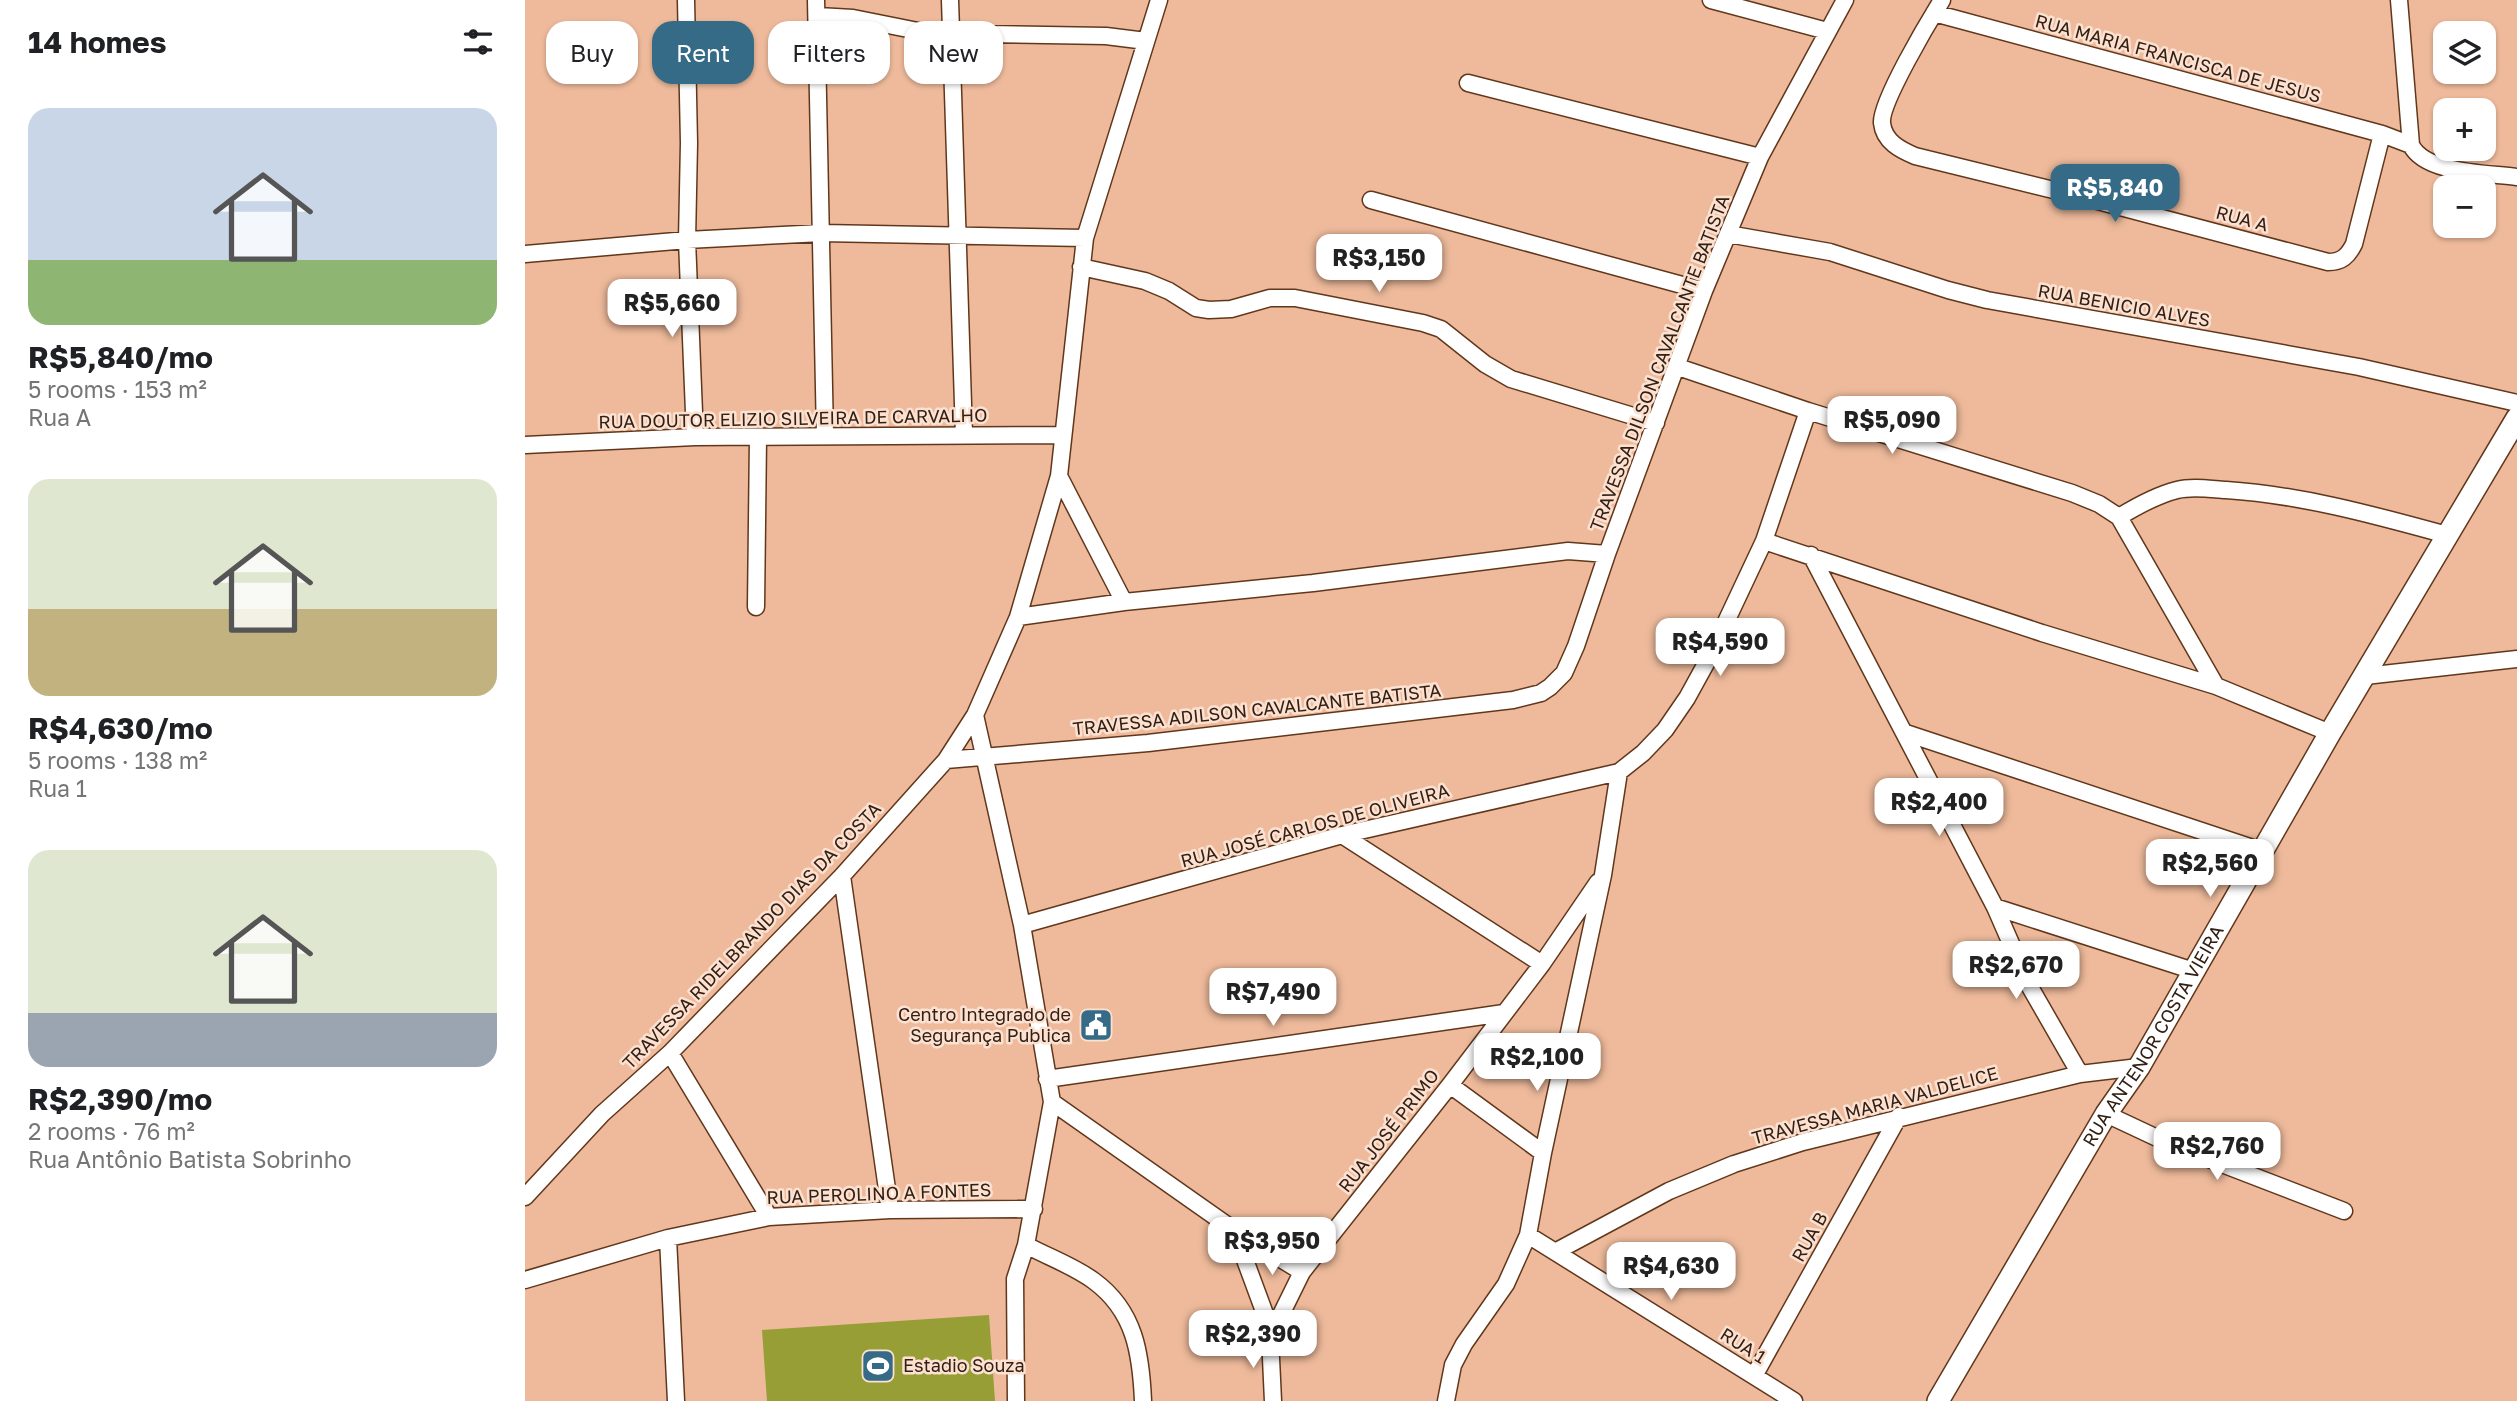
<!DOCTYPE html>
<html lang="en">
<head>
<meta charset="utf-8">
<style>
  :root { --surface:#fff; --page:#f2f2f2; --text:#202124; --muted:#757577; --accent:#356b86 }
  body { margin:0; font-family:"Golos Text",sans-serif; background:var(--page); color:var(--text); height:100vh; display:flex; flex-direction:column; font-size:26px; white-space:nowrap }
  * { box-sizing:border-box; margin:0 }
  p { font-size:23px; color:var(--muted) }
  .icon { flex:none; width:38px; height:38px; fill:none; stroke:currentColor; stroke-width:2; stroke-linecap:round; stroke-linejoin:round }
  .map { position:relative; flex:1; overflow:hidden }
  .side { display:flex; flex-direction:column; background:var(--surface); width:525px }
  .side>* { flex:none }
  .banner { position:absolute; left:21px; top:21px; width:665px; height:63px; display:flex; gap:14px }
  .buttons { position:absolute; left:1908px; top:21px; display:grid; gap:14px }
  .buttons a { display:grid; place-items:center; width:63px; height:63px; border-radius:14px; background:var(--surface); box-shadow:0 2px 5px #0004; font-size:35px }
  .price { position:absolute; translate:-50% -60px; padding:0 16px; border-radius:14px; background:#fff; color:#222; font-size:23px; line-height:46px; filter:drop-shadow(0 2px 4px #0008) }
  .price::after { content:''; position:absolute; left:50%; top:42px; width:21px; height:16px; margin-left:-10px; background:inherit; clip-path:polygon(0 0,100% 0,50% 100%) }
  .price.current { background:var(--accent); color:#fff }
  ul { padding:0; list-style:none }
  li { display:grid; align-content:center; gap:14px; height:371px; padding:0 28px }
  li span { display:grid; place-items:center; height:217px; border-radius:21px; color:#555 }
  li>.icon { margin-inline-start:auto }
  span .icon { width:126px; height:126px; fill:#fffc; stroke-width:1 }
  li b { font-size:30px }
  h2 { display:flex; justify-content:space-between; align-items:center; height:84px; padding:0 28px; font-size:30px }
  .tag { padding:0 24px; border-radius:21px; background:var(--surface); box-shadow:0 2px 5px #0004; font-size:24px; line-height:63px }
  .tag.current { background:var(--accent); color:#fff }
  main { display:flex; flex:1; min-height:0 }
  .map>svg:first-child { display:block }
</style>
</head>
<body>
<main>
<section class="side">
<h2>14 homes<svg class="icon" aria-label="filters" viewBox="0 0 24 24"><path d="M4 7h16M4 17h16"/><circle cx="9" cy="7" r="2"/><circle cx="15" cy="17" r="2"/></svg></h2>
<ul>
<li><span style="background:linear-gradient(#c9d6e8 70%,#8fb573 0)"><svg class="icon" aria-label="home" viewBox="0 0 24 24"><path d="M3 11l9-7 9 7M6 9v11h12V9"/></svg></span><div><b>R$5,840/mo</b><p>5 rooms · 153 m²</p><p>Rua A</p></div></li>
<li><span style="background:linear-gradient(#dfe7d0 60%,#c2b280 0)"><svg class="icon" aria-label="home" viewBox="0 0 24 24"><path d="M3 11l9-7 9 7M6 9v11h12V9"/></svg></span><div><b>R$4,630/mo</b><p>5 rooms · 138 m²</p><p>Rua 1</p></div></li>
<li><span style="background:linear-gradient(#dfe7d0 75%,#9aa5b1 0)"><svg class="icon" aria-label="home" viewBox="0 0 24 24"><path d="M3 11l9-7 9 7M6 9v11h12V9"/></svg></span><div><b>R$2,390/mo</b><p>2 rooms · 76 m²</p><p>Rua Antônio Batista Sobrinho</p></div></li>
</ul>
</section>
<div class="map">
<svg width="1992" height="1401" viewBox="0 0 1992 1401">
  <rect width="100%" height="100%" fill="#eeba9b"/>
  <path fill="#989e36" d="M464,1315l6,86h-228l-5,-71z"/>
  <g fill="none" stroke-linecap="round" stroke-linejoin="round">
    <defs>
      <path id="street" d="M161,0l3,143 -2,97 8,197
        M291,0l9,436
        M425,0l14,435
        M1186,0l116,31
        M1417,0c-13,21 -62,103 -60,123 2,19 19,27 33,33l175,43 238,63c14,0 20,-6 26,-18l28,-110
        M1874,0l12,145c14,29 77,28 106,32
        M1409,13l448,121 29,11
        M293,16l35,2 75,15 178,3 40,5
        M943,83l292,74
        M846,200l333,91
        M1203,234l102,18 118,38 39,10 372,67 158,36
        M0,254l162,-14 135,-7 263,5
        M556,267l64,14 24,10 27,17 13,2 22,-1 39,-11h25l128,25 18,6 44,35 26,15 145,44
        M1153,367l130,44 264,82 27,11 20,13 97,169 114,47
        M0,445l170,-8 367,-2
        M534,476l65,126
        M1594,517c18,-11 38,-22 58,-27 15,-4 33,-1 49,0 76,5 148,25 221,45
        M1239,541l278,92 174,53
        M1286,555l184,352 199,64
        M231,607l2,-170
        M493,617l106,-15 189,-19 255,-32 39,3
        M1840,676l152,-17
        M450,715l47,210 30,177 -26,143 -11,34 1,122
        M1381,733l356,118
        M421,760l202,-17 365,-43 28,-7 9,-6 14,-14 12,-27 31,-92 97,-263 56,-134 85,-157
        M817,835l200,129
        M317,876l48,334
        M1470,907l35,80 50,87
        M497,925l320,-90 277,-63 24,-19 22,-23 22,-32 22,-40 55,-117 44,-130
        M145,1053l99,164
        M522,1079l457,-66
        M925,1085l93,68
        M527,1102l182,128 68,42
        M1581,1114l64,30 174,67
        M0,1197l77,-83 68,-61 172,-177 104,-116 29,-45 43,-98 41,-141 26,-238 74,-238
        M709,1230l31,84 5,23 3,64
        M1003,1235l266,166
        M143,1238l8,163
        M501,1245c22,12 48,21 68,36 41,30 47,73 49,120
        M1030,1252l114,-61 65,-27 69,-22 277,-68 59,-7
        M0,1280l143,-42 101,-21 121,-7 144,-1
        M745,1337l32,-65 148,-187 92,-121 56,-82
        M1229,1376l145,-260
        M921,1401l7,-36 11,-21 42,-60 22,-49 15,-82 60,-278 16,-103"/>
      <g id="secondary">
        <path id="s1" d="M1413,1401l168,-287 33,-47 191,-334 187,-315"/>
      </g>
    </defs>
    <use href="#street" stroke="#61371b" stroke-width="19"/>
    <use href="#secondary" stroke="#61371b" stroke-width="24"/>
    <use href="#street" stroke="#fff" stroke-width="16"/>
    <use href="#secondary" stroke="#fff" stroke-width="21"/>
  </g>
  <defs>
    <symbol id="civic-square" viewBox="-11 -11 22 22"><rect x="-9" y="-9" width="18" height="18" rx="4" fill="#356b86" stroke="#fce1d1"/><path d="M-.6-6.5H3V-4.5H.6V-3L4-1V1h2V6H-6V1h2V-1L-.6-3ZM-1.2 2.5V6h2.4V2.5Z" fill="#fff"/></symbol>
    <symbol id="stadium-square" viewBox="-11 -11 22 22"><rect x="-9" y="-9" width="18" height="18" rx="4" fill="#356b86" stroke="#fce1d1"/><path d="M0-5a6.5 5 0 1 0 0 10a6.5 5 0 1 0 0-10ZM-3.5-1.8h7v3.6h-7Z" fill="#fff"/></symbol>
  </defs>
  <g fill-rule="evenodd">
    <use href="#civic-square" x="552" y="1006" width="38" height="38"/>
    <use href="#stadium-square" x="334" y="1347" width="38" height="38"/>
  </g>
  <g text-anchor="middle" stroke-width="5" stroke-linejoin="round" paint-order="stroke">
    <g font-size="18" fill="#332014" stroke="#fce1d1">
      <text transform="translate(1653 59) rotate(15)" y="6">RUA MARIA FRANCISCA DE JESUS</text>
      <text transform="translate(1717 219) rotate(15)" y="6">RUA A</text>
      <text transform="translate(1599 306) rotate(10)" y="6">RUA BENICIO ALVES</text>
      <text transform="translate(1135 363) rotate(-69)" y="6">TRAVESSA DILSON CAVALCANTE BATISTA</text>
      <text transform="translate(268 419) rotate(-1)" y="6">RUA DOUTOR ELIZIO SILVEIRA DE CARVALHO</text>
      <text transform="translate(732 710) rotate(-6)" y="6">TRAVESSA ADILSON CAVALCANTE BATISTA</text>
      <text transform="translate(790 826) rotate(-15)" y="6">RUA JOSÉ CARLOS DE OLIVEIRA</text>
      <text transform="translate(227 936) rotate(-46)" y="6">TRAVESSA RIDELBRANDO DIAS DA COSTA</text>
      <text dy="6" stroke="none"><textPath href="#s1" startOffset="424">RUA ANTENOR COSTA VIEIRA</textPath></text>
      <text transform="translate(1350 1106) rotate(-15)" y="6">TRAVESSA MARIA VALDELICE</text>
      <text transform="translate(864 1131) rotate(-52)" y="6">RUA JOSÉ PRIMO</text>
      <text transform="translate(354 1194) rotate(-2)" y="6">RUA PEROLINO A FONTES</text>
      <text transform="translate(1285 1237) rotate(-61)" y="6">RUA B</text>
      <text transform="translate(1218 1346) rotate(32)" y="6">RUA 1</text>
    </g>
    <g font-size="18" fill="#332014" stroke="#fce1d1" text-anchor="end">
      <text x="546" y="1021">Centro Integrado de<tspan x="546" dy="21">Segurança Publica</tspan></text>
      <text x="378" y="1372" text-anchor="start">Estadio Souza</text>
    </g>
  </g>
</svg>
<div class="buttons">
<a><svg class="icon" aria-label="layers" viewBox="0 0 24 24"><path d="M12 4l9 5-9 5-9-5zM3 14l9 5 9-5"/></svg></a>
<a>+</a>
<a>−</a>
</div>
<b class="price current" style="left:1590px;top:224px">R$5,840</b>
<b class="price" style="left:854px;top:294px">R$3,150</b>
<b class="price" style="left:147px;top:339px">R$5,660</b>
<b class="price" style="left:1367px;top:456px">R$5,090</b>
<b class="price" style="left:1195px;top:678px">R$4,590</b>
<b class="price" style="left:1414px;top:838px">R$2,400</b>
<b class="price" style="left:1685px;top:899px">R$2,560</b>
<b class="price" style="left:1491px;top:1001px">R$2,670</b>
<b class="price" style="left:748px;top:1028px">R$7,490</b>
<b class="price" style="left:1012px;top:1093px">R$2,100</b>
<b class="price" style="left:1692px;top:1182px">R$2,760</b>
<b class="price" style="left:747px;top:1277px">R$3,950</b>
<b class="price" style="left:1146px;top:1302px">R$4,630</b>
<b class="price" style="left:728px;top:1370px">R$2,390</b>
<div class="banner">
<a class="tag">Buy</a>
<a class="tag current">Rent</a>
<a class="tag">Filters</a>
<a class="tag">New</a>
</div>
</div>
</main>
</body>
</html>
